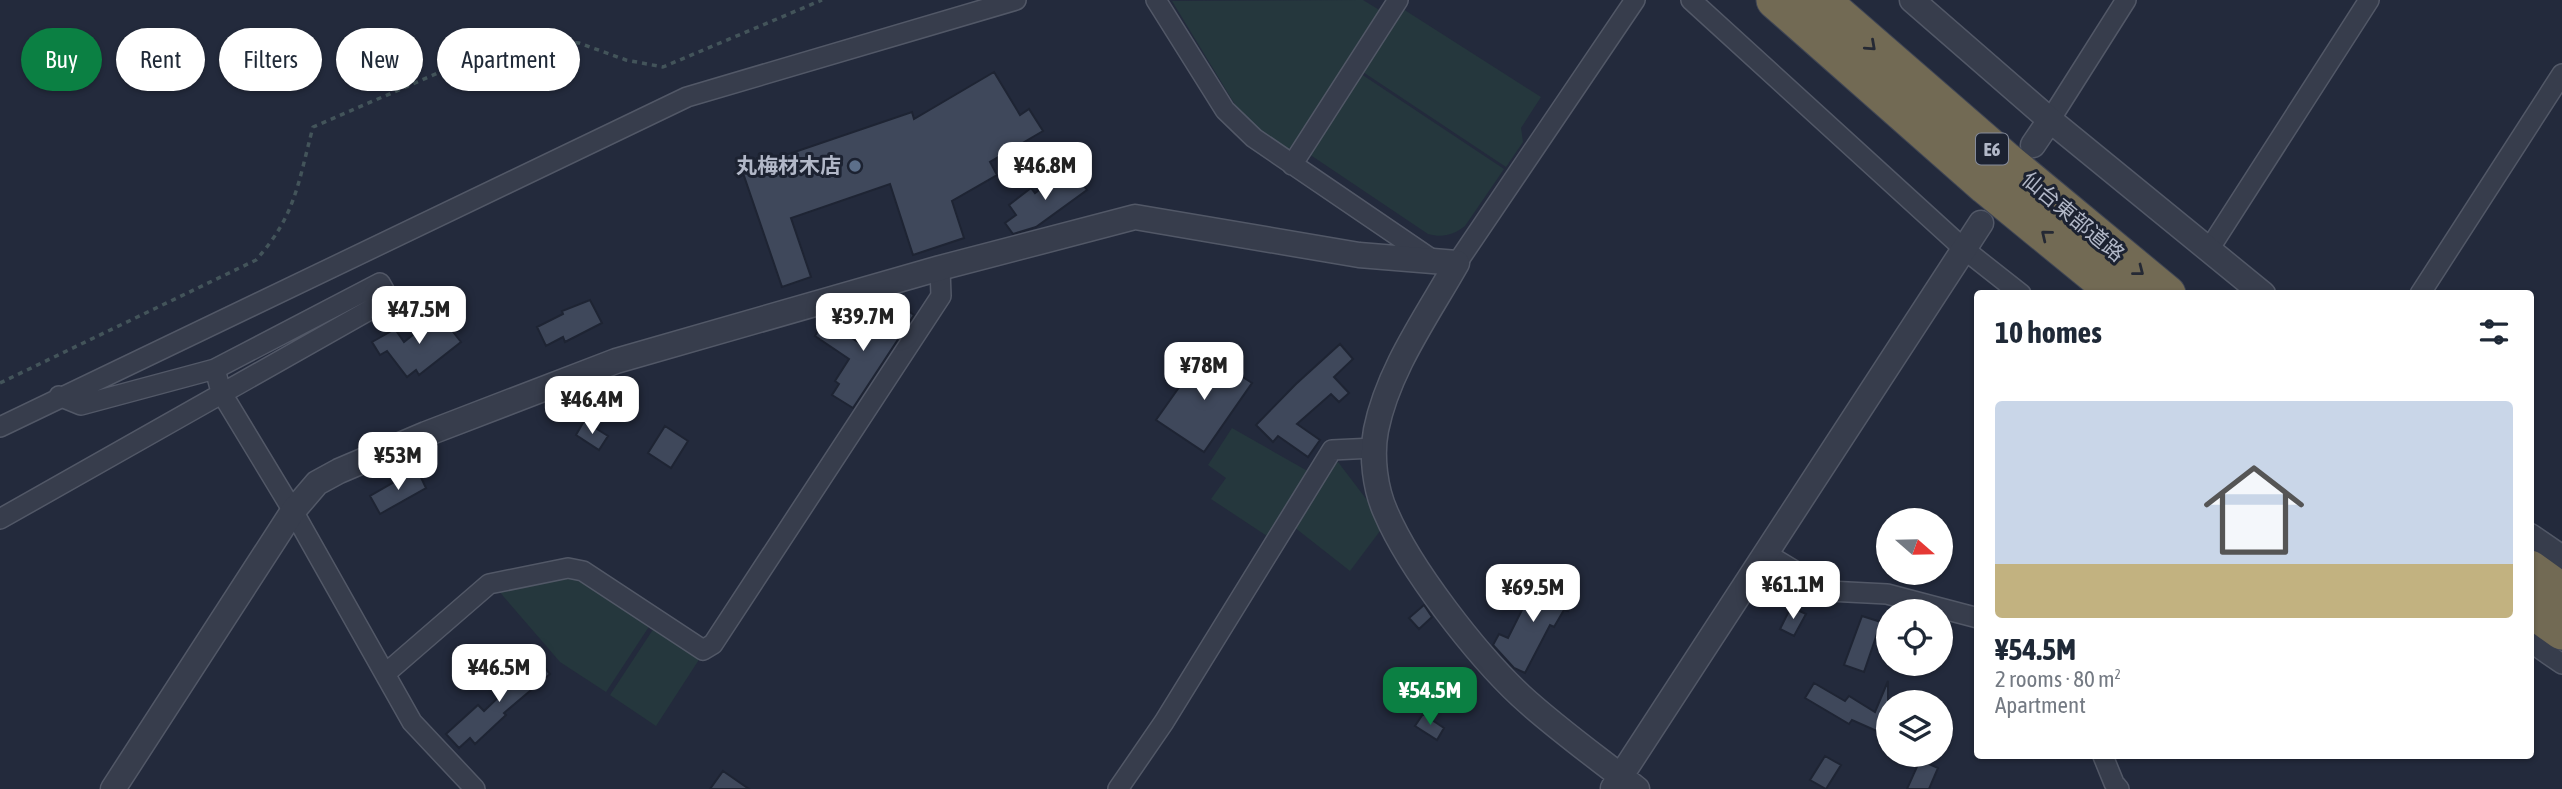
<!DOCTYPE html>
<html lang="en">
<head>
<meta charset="utf-8">
<style>
  :root { --surface:#fff; --page:#f6f6f7; --text:#1f2937; --muted:#747a83; --accent:#0b8043 }
  body { margin:0; font-family:"Asap Condensed","Noto Sans JP",sans-serif; background:var(--page); color:var(--text); height:100vh; display:flex; flex-direction:column; font-size:26px; white-space:nowrap }
  * { box-sizing:border-box; margin:0 }
  p { font-size:23px; color:var(--muted) }
  .icon { flex:none; width:38px; height:38px; fill:none; stroke:currentColor; stroke-width:2; stroke-linecap:round; stroke-linejoin:round }
  .map { position:relative; flex:1; overflow:hidden }
  .panel { position:absolute; left:1974px; top:290px; width:560px; height:469px; display:flex; flex-direction:column; background:var(--surface); border-radius:7px; box-shadow:0 2px 5px #0004 }
  .panel>* { flex:none }
  .hud { position:absolute; left:21px; top:28px; width:665px; height:63px; display:flex; gap:14px }
  .needle { width:46px; rotate:110deg }
  .fabs { position:absolute; left:1876px; top:508px; display:grid; gap:14px }
  .fabs a { display:grid; place-items:center; width:77px; height:77px; border-radius:50%; background:var(--surface); box-shadow:0 2px 5px #0004; font-size:35px }
  .price { position:absolute; translate:-50% -60px; padding:0 16px; border-radius:14px; background:#fff; color:#222; font-size:23px; line-height:46px; filter:drop-shadow(0 2px 4px #0008) }
  .price::after { content:''; position:absolute; left:50%; top:42px; width:21px; height:16px; margin-left:-10px; background:inherit; clip-path:polygon(0 0,100% 0,50% 100%) }
  .price.active { background:var(--accent); color:#fff }
  ul { padding:0; list-style:none }
  li { display:grid; align-content:center; gap:14px; height:371px; padding:0 21px }
  li span { display:grid; place-items:center; height:217px; border-radius:7px; color:#555 }
  li>.icon { margin-inline-start:auto }
  span .icon { width:126px; height:126px; fill:#fffc; stroke-width:1 }
  li b { font-size:30px }
  h2 { display:flex; justify-content:space-between; align-items:center; height:84px; padding:0 21px; font-size:30px }
  .chip { padding:0 24px; border-radius:32px; background:var(--surface); box-shadow:0 2px 5px #0004; font-size:24px; line-height:63px }
  .chip.active { background:var(--accent); color:#fff }
  .map>svg:first-child { display:block }
</style>
</head>
<body>
<div class="map">
<svg width="2562" height="789" viewBox="0 0 2562 789">
  <rect width="100%" height="100%" fill="#232a3c"/>
  <path fill="#25373d" d="M1363,0l18,11 -88,135 -6,4 -36,-26 -17,-21 -62,-102z
    M1403,9l138,88 -20,31 2,14 -17,25 -143,-95z
    M1361,74l143,95 -39,57c-12,9 -22,12 -37,8l-119,-80z
    M1232,428l79,45 -41,65 -59,-39 15,-21 -18,-13z
    M1338,462l32,42 10,27 -30,40 -56,-44 38,-61z
    M576,575l76,47 -46,70 -46,-30 -63,-73z
    M656,625l46,30 -46,71 -46,-31z"/>
  <path fill="#3f485b" stroke="#1e2433" stroke-width="2" d="M994,72l26,43 9,-6 14,22 -53,31 7,13 -45,26 12,37 -51,17 -23,-71 -99,34 20,59 -29,10 -40,-117 170,-58 2,7z
    M1070,167l17,23 -51,37 -23,7 -8,-11 11,-8 -7,-10 22,-17 4,5z
    M590,300l12,23 -37,19 -2,-5 -17,9 -9,-19 26,-13 -1,-3z
    M898,304l16,11 -61,93 -21,-13 7,-11 -4,-3 14,-22 -34,-23 9,-15 34,21 11,-16 10,6z
    M439,314l22,28 -42,33 -3,-5 -9,7 -20,-26 -7,4 -8,-13 23,-13 9,13z
    M1340,344l13,15 -19,18 15,16 -10,9 -8,-8 -34,30 23,16 -12,17 -30,-21 -5,6 -17,-17 40,-41z
    M1204,352l48,31 -48,69 -48,-32z
    M584,421l24,15 -9,14 -23,-15z
    M665,426l23,15 -17,27 -23,-15z
    M417,469l9,19 -46,26 -10,-18z
    M1538,578l36,19 -6,14 -4,-1 -10,17 -4,-2 -25,48 -11,-5 -21,-23 6,-11 9,4 15,-30 -2,-1z
    M1424,605l8,12 -13,12 -10,-11z
    M1791,607l15,7 -12,22 -14,-7z
    M1862,616l19,6 -17,50 -20,-7z
    M535,656l15,18 -46,39 2,2 -31,29 -5,-6 -11,10 -13,-14 32,-29 6,6 21,-20 -4,-5z
    M1888,681v55l-36,-16 -3,4 -44,-26 9,-15 31,18 4,-5 26,16z
    M1423,714l21,14 -7,12 -22,-14z
    M1825,756l16,9 -15,24 -16,-9z
    M1920,760l18,8 -9,21h-22z
    M723,771l26,18h-39z"/>
  <g fill="none" stroke-linecap="round" stroke-linejoin="round">
    <defs>
      <path id="minor" d="M1156,0l69,110 29,28 182,124
        M1691,0l273,249 57,45
        M2050,120l76,-120
        M1292,165l106,-165
        M2208,251l161,-251
        M1457,263l178,-263
        M2420,294l142,-220
        M59,396l22,9 134,-36 6,23 72,119 119,211 63,67
        M0,427l687,-330 329,-97
        M0,519l389,-220 -9,-16 -165,86
        M1765,553l63,38 59,3 91,24
        M2530,642l32,22
        M385,674l104,-90 79,-16 15,3 120,79 10,-6 228,-348 -1,-28
        M2103,756l11,27 5,6
        M1118,789l46,-67 168,-272 42,-2"/>
      <path id="tertiary" d="M1912,0l138,120 213,174
        M2033,145l17,-25
        M2530,536l32,22
        M1613,788l368,-565
        M113,789l180,-278 24,-28 22,-12 87,-37 190,-73 324,-93 195,-51 224,38 98,8c-30,53 -69,107 -81,167 -5,26 -1,59 10,83 24,56 90,141 135,183 36,33 77,62 116,93"/>
      <path id="motorway" d="M1775,0l211,186 132,108
        M1821,0l183,159 163,135
        M2530,569l32,23
        M2530,608l32,23"/>
    </defs>
    <use href="#minor" stroke="#525867" stroke-width="22"/>
    <use href="#tertiary" stroke="#525867" stroke-width="27"/>
    <use href="#motorway" stroke="#3f4554" stroke-width="39"/>
    <path stroke="#43545a" stroke-width="3.5" stroke-dasharray="5 5" stroke-linecap="butt" d="M0,383l256,-123c40,-45 42,-77 57,-133l169,-73 50,-14 47,3 47,17 37,7 159,-67"/>
    <use href="#minor" stroke="#373d4c" stroke-width="19"/>
    <use href="#tertiary" stroke="#373d4c" stroke-width="24"/>
    <use href="#motorway" stroke="#726a54" stroke-width="37"/>
  </g>
  <defs><path id="oneway-chevron" d="M-2-3.5L2.5 0L-2 3.5" fill="none" stroke-width="1.6" stroke-linecap="round" stroke-linejoin="round" transform="scale(1.75)"/></defs>
  <g stroke="#252934">
    <use href="#oneway-chevron" transform="translate(1871 46) rotate(42)"/>
    <use href="#oneway-chevron" transform="translate(2046 235) rotate(-141)"/>
    <use href="#oneway-chevron" transform="translate(2139 271) rotate(38)"/>
  </g>
  <circle fill="#5c6f8a" stroke="#1c2231" stroke-width="2.5" cx="855" cy="166" r="7"/>
  <g text-anchor="middle" stroke-width="6" stroke-linejoin="round" paint-order="stroke">
    <rect fill="#1c2231" stroke="#858b9b" stroke-width="2" x="1976" y="133.5" width="32" height="31" rx="5"/>
    <g font-size="19" font-weight="bold" fill="#b2b8c8">
      <text x="1992" y="156">E6</text>
    </g>
    <g font-size="21" font-weight="bold" fill="#b2b8c8" stroke="#1c2231" text-anchor="end">
      <text x="841" y="173">丸梅材木店</text>
    </g>
    <g font-size="21" fill="#b2b8c8" stroke="#1c2231">
      <text transform="translate(2073 217) rotate(40)" y="7">仙台東部道路</text>
    </g>
  </g>
</svg>
<div class="fabs">
<a><svg class="needle" viewBox="-14 -14 28 28"><path d="M0-13l5 13h-10z" fill="#e53935"/><path d="M0 13l5-13h-10z" fill="#747a83"/></svg></a>
<a><svg class="icon" aria-label="locate" viewBox="0 0 24 24"><circle cx="12" cy="12" r="6"/><path d="M12 2v4M12 18v4M2 12h4M18 12h4"/></svg></a>
<a><svg class="icon" aria-label="layers" viewBox="0 0 24 24"><path d="M12 4l9 5-9 5-9-5zM3 14l9 5 9-5"/></svg></a>
</div>
<b class="price" style="left:1045px;top:202px">¥46.8M</b>
<b class="price" style="left:419px;top:346px">¥47.5M</b>
<b class="price" style="left:863px;top:353px">¥39.7M</b>
<b class="price" style="left:1204px;top:402px">¥78M</b>
<b class="price" style="left:592px;top:436px">¥46.4M</b>
<b class="price" style="left:398px;top:492px">¥53M</b>
<b class="price" style="left:1793px;top:621px">¥61.1M</b>
<b class="price" style="left:1533px;top:624px">¥69.5M</b>
<b class="price" style="left:499px;top:704px">¥46.5M</b>
<b class="price active" style="left:1430px;top:727px">¥54.5M</b>
<div class="hud">
<a class="chip active">Buy</a>
<a class="chip">Rent</a>
<a class="chip">Filters</a>
<a class="chip">New</a>
<a class="chip">Apartment</a>
</div>
<section class="panel">
<h2>10 homes<svg class="icon" aria-label="filters" viewBox="0 0 24 24"><path d="M4 7h16M4 17h16"/><circle cx="9" cy="7" r="2"/><circle cx="15" cy="17" r="2"/></svg></h2>
<ul>
<li><span style="background:linear-gradient(#c9d6e8 75%,#c2b280 0)"><svg class="icon" aria-label="home" viewBox="0 0 24 24"><path d="M3 11l9-7 9 7M6 9v11h12V9"/></svg></span><div><b>¥54.5M</b><p>2 rooms · 80 m²</p><p>Apartment</p></div></li>
</ul>
</section>
</div>
</body>
</html>
